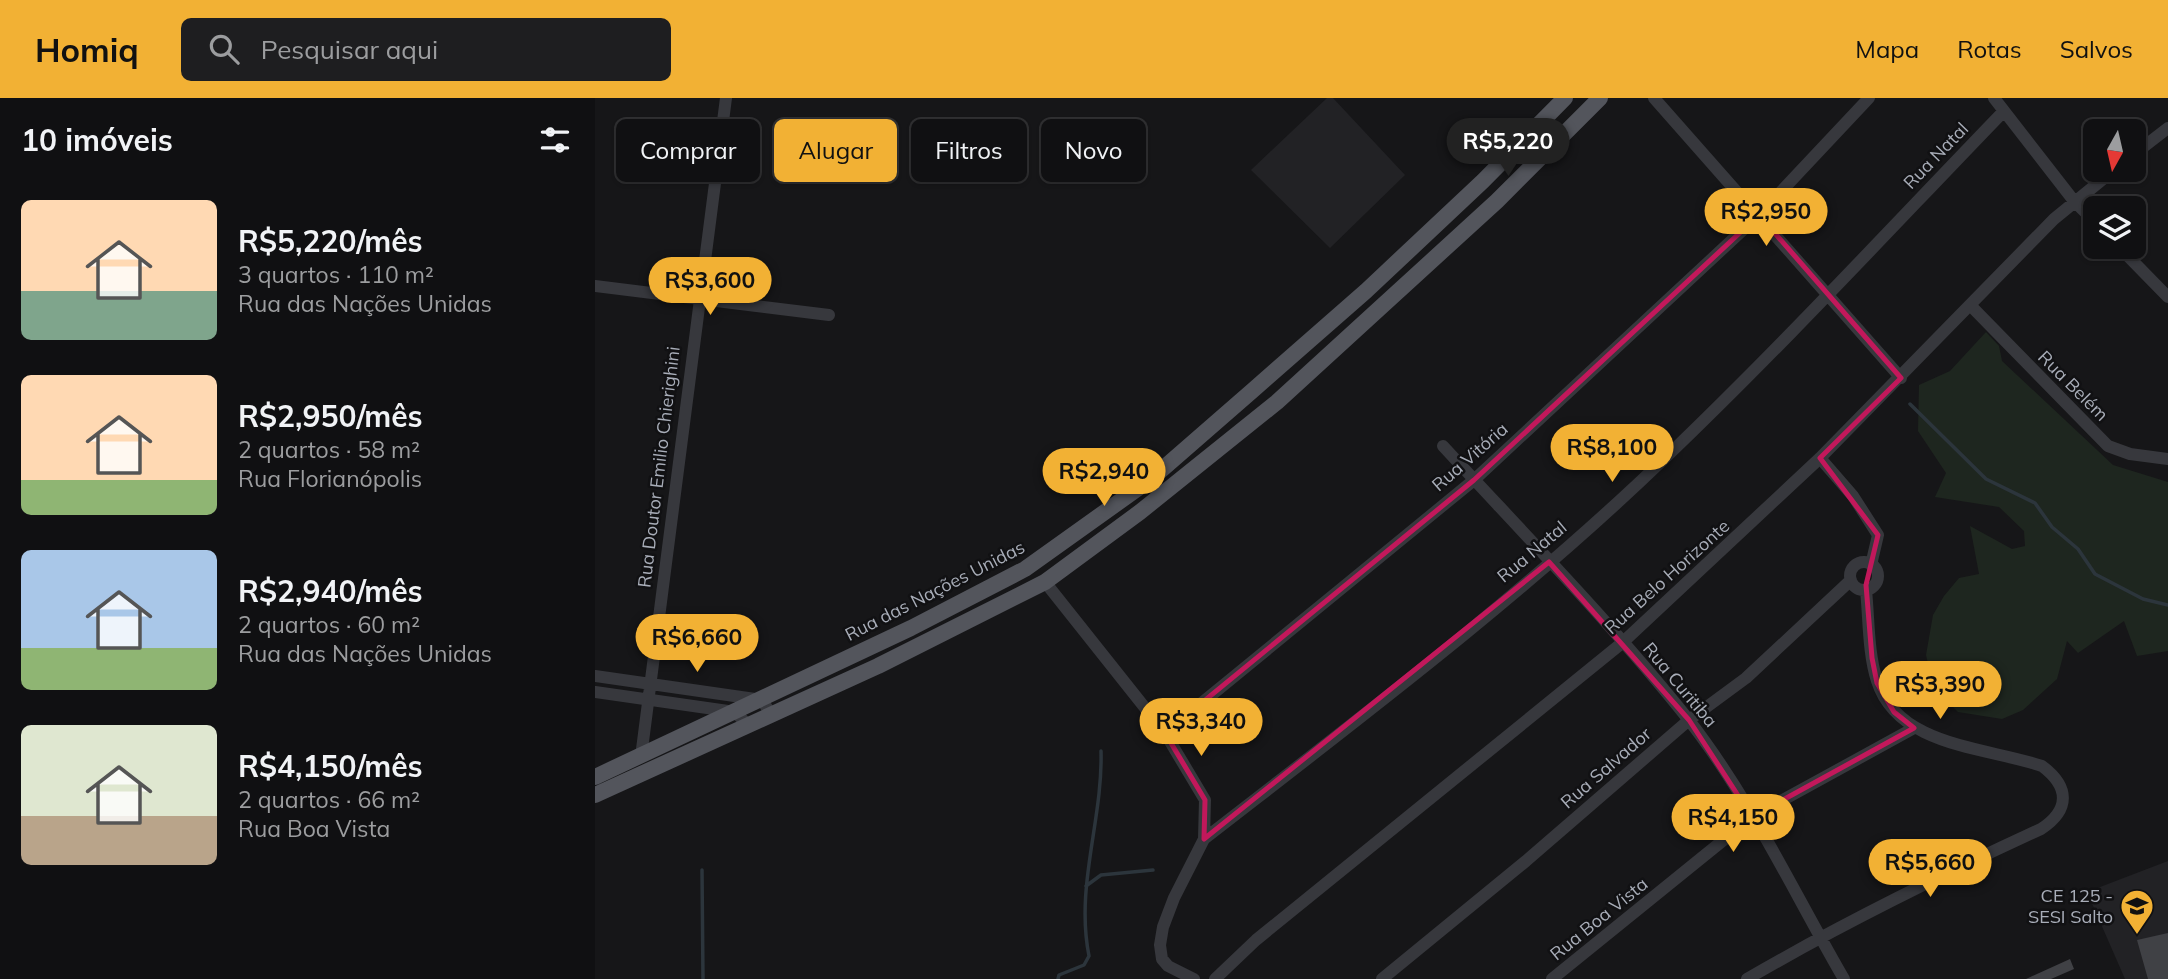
<!DOCTYPE html>
<html lang="pt">
<head>
<meta charset="utf-8">
<style>
  :root { --surface:#101012; --page:#1e1e20; --text:#f1f3f6; --muted:#9c9d9f; --line:#303032; --accent:#f2b134 }
  body { margin:0; font-family:Mulish,sans-serif; background:var(--page); color:var(--text); height:100vh; display:flex; flex-direction:column; font-size:26px; white-space:nowrap }
  * { box-sizing:border-box; margin:0 }
  p { font-size:23px; color:var(--muted) }
  .icon { flex:none; width:38px; height:38px; fill:none; stroke:currentColor; stroke-width:2; stroke-linecap:round; stroke-linejoin:round }
  .map { position:relative; flex:1; overflow:hidden }
  .side { display:flex; flex-direction:column; background:var(--surface); width:595px }
  .side>* { flex:none }
  .top-card { position:absolute; left:21px; top:21px; width:665px; height:63px; display:flex; gap:14px }
  .needle { width:46px; rotate:188deg }
  .tools { position:absolute; left:1488px; top:21px; display:grid; gap:14px }
  .tools a { display:grid; place-items:center; width:63px; height:63px; border-radius:10px; background:var(--surface); box-shadow:0 2px 5px #0004,0 0 0 2px var(--line); font-size:35px }
  .price { position:absolute; translate:-50% -60px; padding:0 16px; border-radius:24px; background:var(--accent); color:#111; font-size:23px; line-height:46px; filter:drop-shadow(0 2px 4px #0008) }
  .price::after { content:''; position:absolute; left:50%; top:42px; width:21px; height:16px; margin-left:-10px; background:inherit; clip-path:polygon(0 0,100% 0,50% 100%) }
  .price.active { background:#222; color:#fff }
  ul { padding:0; list-style:none }
  li { display:flex; align-items:center; gap:21px; height:175px; padding:0 21px }
  li span { display:grid; place-items:center; flex:none; width:196px; height:140px; border-radius:10px; color:#555 }
  li>.icon { margin-inline-start:auto }
  span .icon { width:84px; height:84px; fill:#fffc; stroke-width:1 }
  li b { font-size:30px }
  h2 { display:flex; justify-content:space-between; align-items:center; height:84px; padding:0 21px; font-size:30px }
  .pill { padding:0 24px; border-radius:10px; background:var(--surface); box-shadow:0 2px 5px #0004,0 0 0 2px var(--line); font-size:24px; line-height:63px }
  .pill.active { background:var(--accent); color:#111 }
  header { display:flex; align-items:center; gap:42px; box-sizing:border-box; height:98px; padding:0 35px; background:var(--accent); color:#111 }
  header strong { font-size:33px }
  nav { display:flex; gap:38px; margin-inline-start:auto; font-size:24px }
  .search { width:490px; height:63px; background:var(--page); display:flex; align-items:center; gap:18px; box-sizing:border-box; padding:0 24px; border-radius:10px; color:var(--muted); font-size:26px }
  main { display:flex; flex:1; min-height:0 }
  .map>svg:first-child { display:block }
</style>
</head>
<body>
<header>
<strong>Homiq</strong>
<div class="search"><svg class="icon" aria-label="search" viewBox="0 0 24 24"><circle cx="10" cy="10" r="6"/><path d="M15 15l6 6"/></svg>Pesquisar aqui</div>
<nav><a>Mapa</a><a>Rotas</a><a>Salvos</a></nav>
</header>
<main>
<section class="side">
<h2>10 imóveis<svg class="icon" aria-label="filters" viewBox="0 0 24 24"><path d="M4 7h16M4 17h16"/><circle cx="9" cy="7" r="2"/><circle cx="15" cy="17" r="2"/></svg></h2>
<ul>
<li><span style="background:linear-gradient(#ffd9b3 65%,#7fa58c 0)"><svg class="icon" aria-label="home" viewBox="0 0 24 24"><path d="M3 11l9-7 9 7M6 9v11h12V9"/></svg></span><div><b>R$5,220/mês</b><p>3 quartos · 110 m²</p><p>Rua das Nações Unidas</p></div></li>
<li><span style="background:linear-gradient(#ffd9b3 75%,#8fb573 0)"><svg class="icon" aria-label="home" viewBox="0 0 24 24"><path d="M3 11l9-7 9 7M6 9v11h12V9"/></svg></span><div><b>R$2,950/mês</b><p>2 quartos · 58 m²</p><p>Rua Florianópolis</p></div></li>
<li><span style="background:linear-gradient(#a9c7e8 70%,#8fb573 0)"><svg class="icon" aria-label="home" viewBox="0 0 24 24"><path d="M3 11l9-7 9 7M6 9v11h12V9"/></svg></span><div><b>R$2,940/mês</b><p>2 quartos · 60 m²</p><p>Rua das Nações Unidas</p></div></li>
<li><span style="background:linear-gradient(#dfe7d0 65%,#b9a48a 0)"><svg class="icon" aria-label="home" viewBox="0 0 24 24"><path d="M3 11l9-7 9 7M6 9v11h12V9"/></svg></span><div><b>R$4,150/mês</b><p>2 quartos · 66 m²</p><p>Rua Boa Vista</p></div></li>
</ul>
</section>
<div class="map">
<svg width="1573" height="881" viewBox="0 0 1573 881">
  <rect width="100%" height="100%" fill="#161618"/>
  <path fill="#222225" d="M732,0h6l72,77 -75,73 -79,-78z
    M1573,763v118h-43l-38,-87z"/>
  <path fill="#1e261f" d="M1391,234l13,14 3,15 111,104 55,17v169l-31,5 -13,-35 -46,32 -11,-12 -10,38 -34,31 -21,9 -44,-7 -14,-14 -13,-22 -5,-21 7,-40 11,-19 15,-18 20,-4 -9,-48 42,23 13,-3 -1,-15 -25,-24 -64,-10 11,-24 -28,-42 1,-46 31,-14z"/>
  <g fill="none" stroke-linecap="round" stroke-linejoin="round">
    <path stroke="#2c353c" stroke-width="3.5" d="M1315,306l76,75 49,24 17,24 26,22 17,25 48,25 25,6
      M107,772l1,109
      M491,788l15,-11 52,-5
      M463,881l1,-4 25,-10 5,-9c-14,-70 14,-136 12,-205"/>
  </g>
  <path fill="#404145" d="M1573,835v46h-20l-11,-39z
    M1475,861l4,10 -23,10h-25z"/>
  <g fill="none" stroke-linecap="round" stroke-linejoin="round">
    <path stroke="#37383d" stroke-width="12" d="M1059,0l247,280
      M1399,0l80,103 21,21
      M1538,57l35,-27
      M1524,149l49,50
      M0,188l234,29
      M1376,208l137,140 22,8 38,5
      M848,348c83,90 169,178 245,273 62,79 106,174 156,260
      M1225,360l33,38 25,39 -7,30
      M1255 478a14 14 0 1 1 28 0a14 14 0 1 1-28 0Z
      M450,484l120,151 40,67 -1,39 -30,59 -11,29 -3,18 2,14 6,7 26,13
      M0,578l167,24 10,16
      M0,594l140,20 14,14
      M570,635l309,-253 285,-265 110,-117
      M46,659l85,-659
      M609,741c157,-122 318,-243 461,-381 117,-112 227,-231 339,-347
      M620,881l41,-39 366,-297 198,-185 234,-239 60,-49
      M787,881l144,-118 163,-141 57,-42 105,-98
      M957,881l200,-162 162,-89
      M1152,881c96,-56 194,-104 294,-150 29,-19 29,-42 1,-63 -56,-19 -144,-19 -165,-85 -9,-28 -8,-62 -11,-91"/>
    <path stroke="#53555c" stroke-width="16" d="M0,679l316,-149 114,-59 126,-90 101,-88 114,-100 117,-110 82,-83
      M0,697l283,-129 167,-84 95,-70 137,-110 220,-201 103,-103"/>
  </g>
  <path fill="none" stroke="#c2185b" stroke-width="5" stroke-linejoin="round" d="M1164,117l142,163 -81,80 58,77 -12,50 6,73 5,25 17,29 20,16 -162,89 -63,-97 -140,-158 -345,277 1,-39 -40,-67 309,-253z"/>
  <defs>
    <symbol id="school-pin" viewBox="-11 -11 22 30"><path d="M0 17L-7.5 6A9.5 9.5 0 1 1 7.5 6Z" fill="#f2b134" stroke="#111113"/><path d="M0-5L7-2L0 1L-7-2ZM-4 1L0 2.5L4 1V4Q0 6-4 4Z" fill="#111"/></symbol>
  </defs>
  <g fill-rule="evenodd">
    <use href="#school-pin" x="1523" y="789" width="38" height="52"/>
  </g>
  <g text-anchor="middle" stroke-width="5" stroke-linejoin="round" paint-order="stroke">
    <g font-size="18" fill="#a8adb8" stroke="#111113">
      <text transform="translate(1341 58) rotate(-46)" y="6">Rua Natal</text>
      <text transform="translate(1478 288) rotate(45)" y="6">Rua Belém</text>
      <text transform="translate(875 359) rotate(-41)" y="6">Rua Vitória</text>
      <text transform="translate(64 369) rotate(-83)" y="6">Rua Doutor Emilio Chierighini</text>
      <text transform="translate(937 454) rotate(-40)" y="6">Rua Natal</text>
      <text transform="translate(1072 479) rotate(-42)" y="6">Rua Belo Horizonte</text>
      <text transform="translate(340 493) rotate(-27)" y="6">Rua das Nações Unidas</text>
      <text transform="translate(1085 587) rotate(50)" y="6">Rua Curitiba</text>
      <text transform="translate(1011 670) rotate(-41)" y="6">Rua Salvador</text>
      <text transform="translate(1004 821) rotate(-39)" y="6">Rua Boa Vista</text>
    </g>
    <g font-size="18" fill="#a8adb8" stroke="#111113" text-anchor="end">
      <text x="1518" y="804">CE 125 -<tspan x="1518" dy="21">SESI Salto</tspan></text>
    </g>
  </g>
</svg>
<div class="tools">
<a><svg class="needle" viewBox="-14 -14 28 28"><path d="M0-13l5 13h-10z" fill="#e53935"/><path d="M0 13l5-13h-10z" fill="#9c9d9f"/></svg></a>
<a><svg class="icon" aria-label="layers" viewBox="0 0 24 24"><path d="M12 4l9 5-9 5-9-5zM3 14l9 5 9-5"/></svg></a>
</div>
<b class="price active" style="left:913px;top:80px">R$5,220</b>
<b class="price" style="left:1171px;top:150px">R$2,950</b>
<b class="price" style="left:115px;top:219px">R$3,600</b>
<b class="price" style="left:1017px;top:386px">R$8,100</b>
<b class="price" style="left:509px;top:410px">R$2,940</b>
<b class="price" style="left:102px;top:576px">R$6,660</b>
<b class="price" style="left:1345px;top:623px">R$3,390</b>
<b class="price" style="left:606px;top:660px">R$3,340</b>
<b class="price" style="left:1138px;top:756px">R$4,150</b>
<b class="price" style="left:1335px;top:801px">R$5,660</b>
<div class="top-card">
<a class="pill">Comprar</a>
<a class="pill active">Alugar</a>
<a class="pill">Filtros</a>
<a class="pill">Novo</a>
</div>
</div>
</main>
</body>
</html>
